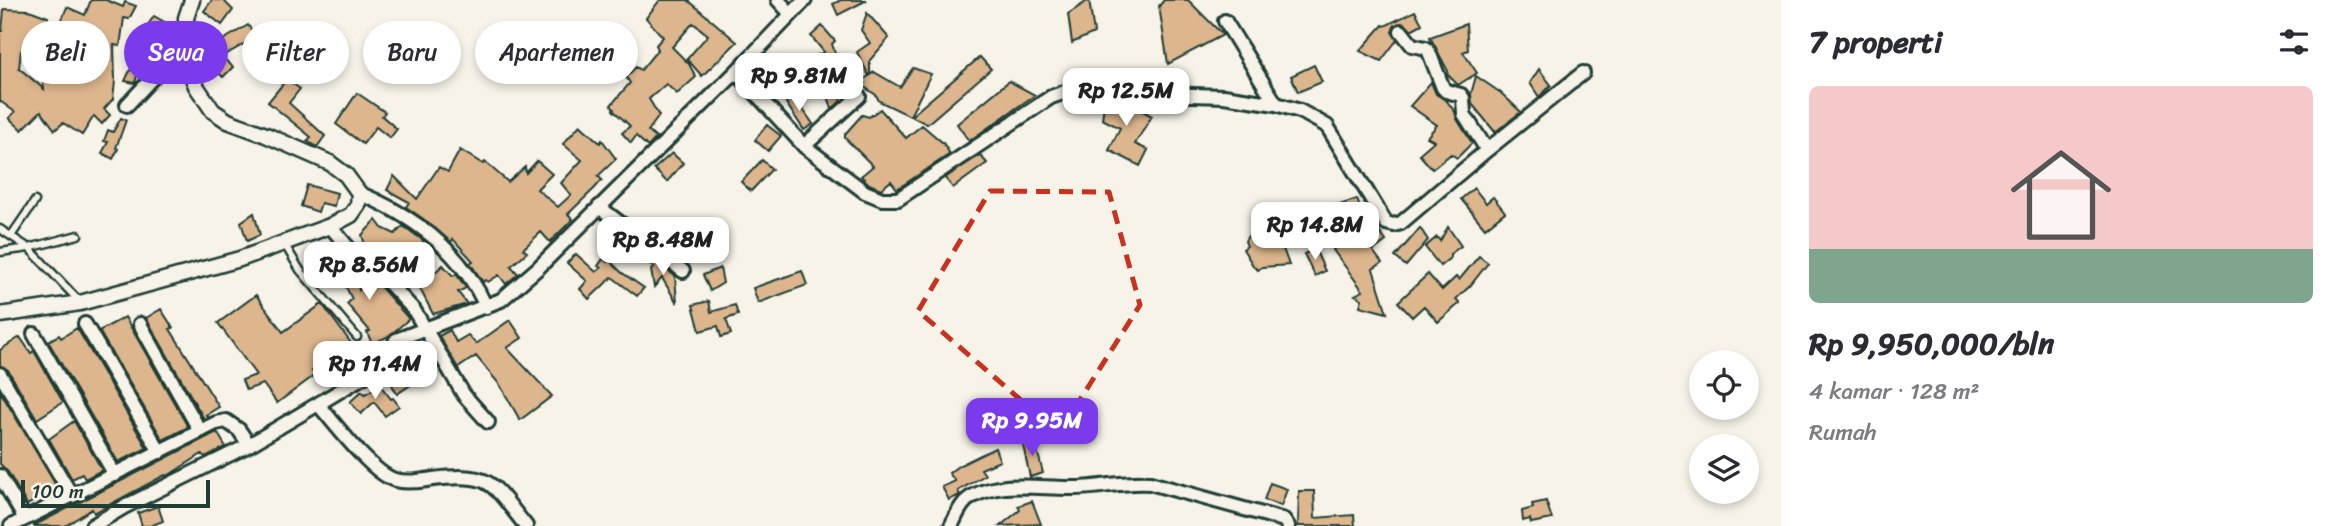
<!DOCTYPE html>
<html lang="id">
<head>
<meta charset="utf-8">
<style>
  :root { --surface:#fff; --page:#f7f7f7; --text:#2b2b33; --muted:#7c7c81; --line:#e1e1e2; --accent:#7c3aed }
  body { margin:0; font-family:Sriracha,sans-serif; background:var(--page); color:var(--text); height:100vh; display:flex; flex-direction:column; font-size:26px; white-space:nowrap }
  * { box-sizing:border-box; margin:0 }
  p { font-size:23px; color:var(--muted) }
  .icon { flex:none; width:38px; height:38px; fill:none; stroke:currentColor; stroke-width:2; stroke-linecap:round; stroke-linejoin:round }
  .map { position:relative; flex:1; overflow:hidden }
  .panel { display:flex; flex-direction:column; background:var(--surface); width:560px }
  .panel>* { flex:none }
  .hud { position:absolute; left:21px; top:21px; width:665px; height:63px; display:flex; gap:14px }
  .buttons { position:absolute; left:1689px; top:350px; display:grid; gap:14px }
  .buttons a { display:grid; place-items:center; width:70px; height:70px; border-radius:50%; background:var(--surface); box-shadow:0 4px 10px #0003; font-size:35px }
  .scale { position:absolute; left:21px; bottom:18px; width:189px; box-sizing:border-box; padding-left:7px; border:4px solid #1f3d34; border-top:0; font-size:19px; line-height:24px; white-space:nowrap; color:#1f3d34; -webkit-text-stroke:5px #f7f3e8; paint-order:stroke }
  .price { position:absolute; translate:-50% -60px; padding:0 16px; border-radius:14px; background:#fff; color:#222; font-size:23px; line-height:46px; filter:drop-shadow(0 2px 4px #0008) }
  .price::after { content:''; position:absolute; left:50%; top:42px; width:21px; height:16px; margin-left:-10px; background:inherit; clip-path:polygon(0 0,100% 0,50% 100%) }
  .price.active { background:var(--accent); color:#fff }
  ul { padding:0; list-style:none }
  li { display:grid; align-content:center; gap:14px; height:371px; padding:0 28px }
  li+li { border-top:2px solid var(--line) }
  li span { display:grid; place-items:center; height:217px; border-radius:10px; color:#555 }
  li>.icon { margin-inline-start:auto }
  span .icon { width:126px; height:126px; fill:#fffc; stroke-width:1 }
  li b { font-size:30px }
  h2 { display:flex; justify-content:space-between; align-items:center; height:84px; padding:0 28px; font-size:30px }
  .tag { padding:0 24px; border-radius:32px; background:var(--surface); box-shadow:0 4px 10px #0003; font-size:24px; line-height:63px }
  .tag.active { background:var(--accent); color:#fff }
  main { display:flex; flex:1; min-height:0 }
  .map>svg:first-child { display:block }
</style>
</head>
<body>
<main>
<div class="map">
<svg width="1781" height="526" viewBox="0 0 1781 526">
  <rect width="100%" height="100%" fill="#f7f3e8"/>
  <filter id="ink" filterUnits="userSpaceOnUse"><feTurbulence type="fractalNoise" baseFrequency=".0143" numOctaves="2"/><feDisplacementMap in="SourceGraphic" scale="14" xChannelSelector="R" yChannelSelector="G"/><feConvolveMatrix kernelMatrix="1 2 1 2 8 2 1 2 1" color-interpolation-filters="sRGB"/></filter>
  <g filter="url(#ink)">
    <path fill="#ddb68e" stroke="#1f3d34" stroke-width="2" fill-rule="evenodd" d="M91,0h15l17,7 2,-5 11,4 -7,13 -5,-1 -4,28 -6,-1 1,36 -2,18 -9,10 6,6 -8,9 -8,-8 -12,19 -19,-12 -8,7 -14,-19 -19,19 -13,-12 6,-6 -15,-11v-70h2l2,-22 25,1 19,7 -1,28 17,-2 6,-16 -9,-5 6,-15 18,8zM21,51l18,3 5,35 -25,-21z
      M212,0h11l10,10 -11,15 -18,-14z
      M660,0h28l49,42 -35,34 -15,-17 21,-24 -15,-12 -21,24 17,17 7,13 -19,17 -11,-10 -17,15 10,17 -11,15 8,7 -8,9 -12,-11 -5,7 -9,-10 8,-7 -17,-16 1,-1 -3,-4 19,-22 -4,-6 10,-10 5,3 17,-21 -2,-4 7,-8 -17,-19z
      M841,0h26l-29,15 -5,-11z
      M1089,0l5,33 -22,10 -4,-29z
      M1164,0h24l35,35 -55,29 -9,-58z
      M1415,11l7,13 -11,6 -7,-7 -9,2 -3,7 5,8 -16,21 -21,-10 23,-26 2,1z
      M867,13l22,25 -19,22v15l4,-3 26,15 13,-19 18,6 -21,42 -31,-15 -3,-6 -13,-9 2,-2 -3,-4 7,-4 -12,-24 13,-9 -9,-13z
      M154,16l12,7 -2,4 13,4v8l-2,2 -18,-5 -10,21 6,3 -3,8 -10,-3 -5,18 -10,-2 26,-55 -3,-1z
      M1466,24l2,26 -5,2 14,21 -19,12 -11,-11 1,-3 -18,-34z
      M248,25l8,12 -34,20 11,10 -10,10 -15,-15 -6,8 -3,-2 -2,-10 3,-4z
      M822,26l13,15 -3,3 9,27 -5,-6 -10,11 15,25 -9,8 -10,-33 -12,6 -9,-18 23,-12 -13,-16z
      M306,30l13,12 -9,11 -14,-12z
      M980,57l11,12 -64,55 -16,-8z
      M771,59l15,28 -6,6 -9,-12 -3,3 -10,-14z
      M1314,65l8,17 -24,10 -7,-16z
      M1539,69l12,16 -12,12 -9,-14z
      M1476,76l25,17 20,19 -26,20 -23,-28 -1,-10z
      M287,79l13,10 -11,14 36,33 -8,11 -10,-6 4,-4 -43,-35z
      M1009,81l26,14 -66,46 -12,-17z
      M1431,82l5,12 10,6 9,12 2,7 15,24 -15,15 -6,-4 -19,15 -13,-15 15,-13 -7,-4 10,-12 -27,-19z
      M357,93l28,19 -3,4 15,13 -7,9 -14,-11 -13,17 -27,-20z
      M793,95l20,29 -9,6 -18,-27z
      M1105,97l14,1 33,18 -17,28 13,6 -8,16 -31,-16 11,-22 -18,-9z
      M880,109l26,29 16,-13 21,18 7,11 -53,35 -6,-8 -10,8 -12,-5 -8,-8 12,-10 -28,-28v-4l17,-19 7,2z
      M121,118l5,2 -10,28 2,1 -5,10 -11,-6 6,-11 -4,-1 4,-11 5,2z
      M580,125l20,18 2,-3 14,19 -18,17 4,4 -7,8 -27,26 5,5 -23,23 -9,-10 -18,17 4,3 -16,14 7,8 -12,10 -7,-9 -11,7 -2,-2 -3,2 -13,-19 3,-2 -20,-22 -2,3 -29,-24 -16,-11 3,-5 -22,-12 7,-14 23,23 22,-32 9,5 12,-22 23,14 2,-2 23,20 17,-15 1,6 11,-12 15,13 -15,15 21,18 13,-12 -10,-12 21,-23 -19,-16z
      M767,125l14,11 -13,15 -13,-11z
      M672,153l11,10 -16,19 -13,-13z
      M980,155l7,8 -34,25 -8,-10z
      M762,160l10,9 -21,22 -10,-9z
      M307,185l30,8 -3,13 -13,-3 -3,9 -17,-6z
      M1474,188l12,15 7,-6 12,15 -20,16 -24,-29z
      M1357,199l4,12 -22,7 -8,-10z
      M254,213l6,22 -13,6 -6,-19z
      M376,220l6,8 13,6 8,-8 21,15 -3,4 8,16 2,15 12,-11 10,11 3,-2 10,14 -8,4 9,12 -34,10 -15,-29 -2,2 -16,-23 -8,7 -14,-21 -13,-5 -3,-10z
      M1371,220l15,21 -13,10 9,12 -9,6 14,44 -27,-7 2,-7 -7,-4 8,-4 -30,-41z
      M1273,222l16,43 -27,2 -4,3 -4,-3 -11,-18 4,-3 -2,-5 3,-5z
      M688,223l9,15 -7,13 2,1 -7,9 -20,-15 8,-9 4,3z
      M1448,227l13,19 -11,8v4l-10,8 -15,-19 12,-10 3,4z
      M1420,228l8,12 -22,26 -11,-9z
      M1315,249l10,22 -10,5 -11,-22z
      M339,250l18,24 2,16 6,-5 7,3 6,-4 31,35 -20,17 -17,8 -5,-12 3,-1 -23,-27 5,-5 -15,-30 -6,5 -5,-13z
      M576,254l20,18 5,-4 -3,-2 5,-7 4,3 2,-2 12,12 23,16 -7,8 -25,-19 -23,22 -9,-10 7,-8 -20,-18z
      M1479,256l9,7 -18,23 -14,13 4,4 -22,19 -14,-16 -12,11 -14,-15 30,-28 14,16 14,-13 3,3z
      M650,257l25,19 2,27 -15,-25 -8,9 -3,-17 3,-3 -8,-6z
      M720,268l3,15 -13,8 -7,-16z
      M802,271l5,14 -49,18 -5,-15z
      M256,295l27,37 39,-28 29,39 -39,28 3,4 -38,28 -14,-19 -17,6 -4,-10 14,-5 -38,-52z
      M709,301l2,11 24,-7 3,10 -12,4 5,15 -10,3 -3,-11 -18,5 -7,-26z
      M161,309l12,19 -3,1 49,78 -13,8 2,2 -4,2 -58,-101z
      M125,317l63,110 -25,13 -64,-109z
      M510,320l12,18 -15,10 45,48 -32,24 -20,-35 -24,-29 -18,12 -19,-32 11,-6 6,12 12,-7 8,9z
      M77,328l70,120 -29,14 -70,-121 11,-6 2,3z
      M20,337l11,16 3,-2 29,51 -26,17 -29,-49 -8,-5v-15z
      M422,361l8,11 -33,22 -6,-11z
      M380,385l11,14 2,-1 6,8 -14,10 -11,-14 -13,12 -11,-12 12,-11 3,3z
      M0,391l57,96 -30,18 -19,-33 -8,-8z
      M74,421l28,49 -17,9 -3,-5 -10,5 -23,-40z
      M217,432l9,15 -21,10 -3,-3 -33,21 -3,1 -1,-1 -71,38 -2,-4 -27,17h-32z
      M1034,438l9,35 -13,4 -8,-36z
      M995,448l5,13 -19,8 4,6 -27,16 2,4 -11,5 -7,-13 13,-6 -6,-8 9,-7z
      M1270,483l17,6 -6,17 -17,-6z
      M1299,491h15l1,27 39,-3 1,11h-57z
      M1032,501l9,23 -41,2 20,-16 -2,-4z
      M1546,501l6,18 -21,4 -1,-4 -7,2 -1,-10 11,-3 -1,-4z
      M158,506l5,15 -13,5h-8l-4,-13z"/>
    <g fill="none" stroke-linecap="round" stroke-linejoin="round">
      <defs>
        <path id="service" d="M0,229l29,19 50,53
          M11,236l24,-35
          M285,245l15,25 57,67
          M0,252l29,-4 49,-13"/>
        <path id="minor" d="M778,0l13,14
          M1225,21l51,83
          M1401,31l11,14 14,3 3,4 14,36 3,3 15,4 2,3 1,16 23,36
          M736,72l68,74 55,-50
          M127,105l59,-63
          M804,146l61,46 17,7h16l153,-102 31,-11 16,1 63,7 63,2 52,8 24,7 27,15 59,97 8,2 7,-2 86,-73 96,-77
          M359,193c55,23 103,59 127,114
          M599,207l84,64
          M330,226l22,26 19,27
          M352,252l26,19 36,39 50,85 24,27
          M85,324l75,128
          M140,324l60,107
          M34,334l81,141
          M0,374l72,122
          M318,404l68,-41 10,-23 105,-40 37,-32 198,-196 69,-72
          M0,476l25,43
          M11,526l205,-103 10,-2 13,9 10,15
          M92,526l32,-19 125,-62 69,-41c16,19 55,70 77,76 12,3 25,1 38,-1 60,-7 58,4 93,47
          M951,526c6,-11 10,-24 22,-30 29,-15 65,-8 96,-8 27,1 52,-7 81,-5l134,37 4,6"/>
        <path id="tertiary" d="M0,315l80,-12 160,-44 90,-33 21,-11 7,-10 1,-12 -13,-18 -16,-12 -64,-28 -38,-14 -15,-10 -17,-25 -9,-23 -1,-45 6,-18"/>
      </defs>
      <use href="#service" stroke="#1f3d34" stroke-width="11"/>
      <use href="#minor" stroke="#1f3d34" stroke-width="18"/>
      <use href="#tertiary" stroke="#1f3d34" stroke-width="19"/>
      <use href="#service" stroke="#f7f3e8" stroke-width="6"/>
      <use href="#minor" stroke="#f7f3e8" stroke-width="12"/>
      <use href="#tertiary" stroke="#f7f3e8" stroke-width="14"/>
    </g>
  </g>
  <path fill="none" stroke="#c8321e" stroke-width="5" stroke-dasharray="14 9" stroke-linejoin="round" d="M990,191l119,1 31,113 -81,128 -141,-122z"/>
</svg>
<div class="buttons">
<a><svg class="icon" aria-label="locate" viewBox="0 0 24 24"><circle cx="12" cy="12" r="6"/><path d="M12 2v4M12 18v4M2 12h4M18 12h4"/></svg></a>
<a><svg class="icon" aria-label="layers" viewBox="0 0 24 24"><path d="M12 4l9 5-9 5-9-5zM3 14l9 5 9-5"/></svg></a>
</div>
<div class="scale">100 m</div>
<b class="price" style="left:799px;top:113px">Rp 9.81M</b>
<b class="price" style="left:1126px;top:128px">Rp 12.5M</b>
<b class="price" style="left:1315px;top:262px">Rp 14.8M</b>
<b class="price" style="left:663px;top:277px">Rp 8.48M</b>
<b class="price" style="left:369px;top:302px">Rp 8.56M</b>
<b class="price" style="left:375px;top:401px">Rp 11.4M</b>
<b class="price active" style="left:1032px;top:458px">Rp 9.95M</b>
<div class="hud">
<a class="tag">Beli</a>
<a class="tag active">Sewa</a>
<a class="tag">Filter</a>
<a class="tag">Baru</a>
<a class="tag">Apartemen</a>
</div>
</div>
<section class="panel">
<h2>7 properti<svg class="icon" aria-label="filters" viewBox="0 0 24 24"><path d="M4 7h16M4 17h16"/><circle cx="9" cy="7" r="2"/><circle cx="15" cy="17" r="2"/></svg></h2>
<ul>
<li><span style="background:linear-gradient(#f6c9c9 75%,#7fa58c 0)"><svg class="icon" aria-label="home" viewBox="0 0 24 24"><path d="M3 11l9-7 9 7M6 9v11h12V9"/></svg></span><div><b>Rp 9,950,000/bln</b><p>4 kamar · 128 m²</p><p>Rumah</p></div></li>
</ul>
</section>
</main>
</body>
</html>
